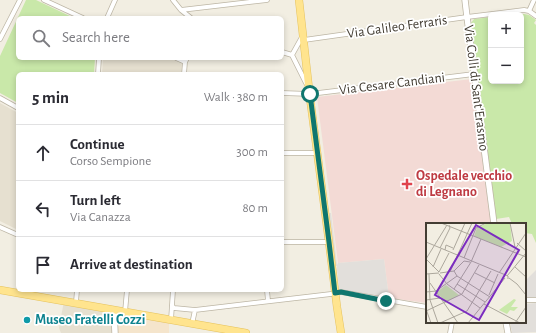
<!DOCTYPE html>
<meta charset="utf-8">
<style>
body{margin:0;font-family:"Alegreya Sans",sans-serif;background:#f7f7f7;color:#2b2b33}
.controls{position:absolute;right:12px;top:12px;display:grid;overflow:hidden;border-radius:6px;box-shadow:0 2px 6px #0003}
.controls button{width:36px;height:36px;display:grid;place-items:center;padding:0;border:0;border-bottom:1px solid #e1e1e2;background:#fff;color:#2b2b33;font:20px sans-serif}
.stop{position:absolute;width:12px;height:12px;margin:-9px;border:3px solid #0f766e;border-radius:50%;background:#fff}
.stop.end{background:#0f766e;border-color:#fff;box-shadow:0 1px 4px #0008}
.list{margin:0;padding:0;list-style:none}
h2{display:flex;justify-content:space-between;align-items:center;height:52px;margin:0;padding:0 16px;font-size:17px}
h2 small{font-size:13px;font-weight:400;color:#7c7c81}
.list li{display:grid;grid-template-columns:26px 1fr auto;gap:12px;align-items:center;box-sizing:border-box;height:56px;padding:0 16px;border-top:1px solid #e1e1e2}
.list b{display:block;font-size:15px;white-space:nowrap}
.list p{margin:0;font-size:13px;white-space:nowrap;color:#7c7c81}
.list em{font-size:13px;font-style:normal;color:#7c7c81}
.icon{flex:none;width:22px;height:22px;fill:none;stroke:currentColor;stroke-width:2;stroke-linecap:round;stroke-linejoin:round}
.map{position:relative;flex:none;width:536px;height:333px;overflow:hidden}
.search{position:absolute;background:#fff;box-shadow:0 2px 6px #0003;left:16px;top:16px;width:268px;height:44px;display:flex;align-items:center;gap:10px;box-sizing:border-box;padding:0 14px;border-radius:6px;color:#7c7c81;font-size:15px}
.panel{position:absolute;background:#fff;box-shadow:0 2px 6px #0003;left:16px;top:72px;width:268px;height:220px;border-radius:6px}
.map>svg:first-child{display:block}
.residential{fill:#e6e0d0}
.commercial{fill:#f5e5cc}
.medical{fill:#f3dad5}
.green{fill:#c9e8a9}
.parking{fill:#e2dfdb}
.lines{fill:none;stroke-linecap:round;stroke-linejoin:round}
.minor-casing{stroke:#bdb6a5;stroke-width:5.5}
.tertiary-casing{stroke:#bdb6a5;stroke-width:7}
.primary-casing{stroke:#e5c25d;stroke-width:8}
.minor{stroke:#fff;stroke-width:4}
.tertiary{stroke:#fff;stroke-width:5.5}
.primary{stroke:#ffe48e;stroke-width:7}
.route{stroke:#0f766e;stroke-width:5}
.health-dot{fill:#e0444e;stroke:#fff;stroke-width:1.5}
.culture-dot{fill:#0f9aa8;stroke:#fff;stroke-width:1.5}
.labels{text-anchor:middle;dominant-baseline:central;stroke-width:3.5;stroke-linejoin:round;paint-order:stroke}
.street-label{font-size:14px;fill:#433d33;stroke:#fff}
.health-label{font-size:14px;font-weight:bold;fill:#be3a42;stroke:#fff;text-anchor:start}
.culture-label{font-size:14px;font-weight:bold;fill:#0d838f;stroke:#fff;text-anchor:start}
.inset-road{fill:none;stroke:#aca79c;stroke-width:1}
.view{fill:#7b2cbf;fill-opacity:0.15;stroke:#7b2cbf;stroke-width:2}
.inset-edge{fill:none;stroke:#433d33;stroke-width:2}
</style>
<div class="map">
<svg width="536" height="333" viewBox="0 0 536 333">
<rect width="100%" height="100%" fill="#f2eee2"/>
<path class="residential" d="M103 58H169L182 64 181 74H102Z
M0 103 18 113V230L0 221Z
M64 301 113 311V333H61L59 328Z"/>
<path class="commercial" d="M114 311 169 321V333H116Z"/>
<path class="medical" d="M472 79 474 95 491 224H427V303L389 298 384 259 338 263 317 97Z"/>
<path class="green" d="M26 0H36L74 18H18V58H95L94 74H18V103L0 93V56Z
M524 14 529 15 536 20 534 23 536 25V243L532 234 525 233V224H512L509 217 496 219 471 23 474 19 491 17V81H521V15H513Z"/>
<path class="parking" d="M329 213H331L337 265 338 263 384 259 389 298 339 289 337 269V266H336Z
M536 270V297L525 298V281Z
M536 303V332L512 333 510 322H525V304Z"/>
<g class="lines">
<g class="minor-casing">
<path id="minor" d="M44 0 83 18
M173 0 181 10 191 18
M181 10 267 0
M529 11 534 0
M107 18 115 0
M0 39 20 0
M304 40 467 17 524 10 529 11 536 16
M282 52 292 55 306 83
M292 55 302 37
M176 58 185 62
M98 74 99 58
M184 74 185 62 187 58
M282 93 310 94 474 74
M0 98 18 108
M282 153H317
M0 227 18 235
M282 242H329
M267 290 268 301
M335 293 341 292 427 307
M525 300H536
M76 302 77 290
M172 306 174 308 195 310 331 294
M125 312 127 290
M171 320 173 290
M192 324 195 310
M450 333 452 322"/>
</g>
<g class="tertiary-casing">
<path id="tertiary" d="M465 0 467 17 494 224
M114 310 115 333
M506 322 508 333"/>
</g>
<g class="primary-casing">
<path id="primary" d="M299 0 310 98 329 242 337 307 341 333
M0 290 246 333"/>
</g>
<use href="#minor" class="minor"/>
<use href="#tertiary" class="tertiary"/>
<use href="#primary" class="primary"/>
</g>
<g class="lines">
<path class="route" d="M310 94 329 242 335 293 341 292 386 301"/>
</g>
<path class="health-dot" d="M405 178h4v4h4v4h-4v4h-4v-4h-4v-4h4z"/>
<circle class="culture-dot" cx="27" cy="320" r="4"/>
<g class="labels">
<g class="street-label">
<text transform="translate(397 27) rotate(-8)">Via Galileo Ferraris</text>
<text transform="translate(392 84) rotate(-7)">Via Cesare Candiani</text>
<text transform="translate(476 88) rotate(83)">Via Colli di Sant'Erasmo</text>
</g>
<g class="health-label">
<text x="416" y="176">Ospedale vecchio<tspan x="416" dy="16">di Legnano</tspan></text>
</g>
<g class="culture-label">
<text x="35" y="320">Museo Fratelli Cozzi</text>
</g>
</g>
<g transform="translate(426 223)">
<rect width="100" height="100" fill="#f2eee2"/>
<path d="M62 0H84L86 18 75 24 48 13 51 5ZM20 62 33 72 19 80 11 69ZM88 76 90 77 85 84H92L88 88 84 87 81 91 73 87Z" fill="#c9e8a9"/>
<path class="inset-road" d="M15 0 100 34M84 0 89 24M0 19 82 53V56M91 20 100 28M14 25 24 5 23 2M19 27 20 22 27 25M27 27 39 0M38 35 50 5 60 0M0 36 21 2M0 36 13 49M7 44 15 26M89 44 100 54M28 48 31 53 64 74M13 49 23 30M24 49 46 0M14 50 28 48 38 38 44 39M49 50 69 60M73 50 100 10M0 51 13 50M3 51 4 77 12 100M13 51 21 61 54 85M81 53 100 30M83 55 91 61 100 72M4 60 32 100M31 61 59 79M28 66 45 39 55 16M0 69 10 68 31 53M63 72 72 51M0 77 14 75M58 81 94 100M0 86 5 100M0 88 36 71 53 42M14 100 41 88 65 48M42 100 79 55M89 100 100 84"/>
<path class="view" d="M50 2 93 27 53 97 9 72Z"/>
<rect width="100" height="100" class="inset-edge"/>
</g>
</svg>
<div class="controls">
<button>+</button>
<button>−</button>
</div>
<div class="stop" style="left:310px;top:94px"></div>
<div class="stop end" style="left:386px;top:301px"></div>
<div class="search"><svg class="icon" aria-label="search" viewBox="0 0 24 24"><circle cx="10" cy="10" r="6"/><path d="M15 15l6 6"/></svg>Search here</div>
<section class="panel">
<h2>5 min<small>Walk · 380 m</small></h2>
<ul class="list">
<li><svg class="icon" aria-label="ahead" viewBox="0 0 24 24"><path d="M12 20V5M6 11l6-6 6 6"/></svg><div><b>Continue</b><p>Corso Sempione</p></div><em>300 m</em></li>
<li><svg class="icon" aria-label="left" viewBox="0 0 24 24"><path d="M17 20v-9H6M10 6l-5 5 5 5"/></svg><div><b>Turn left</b><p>Via Canazza</p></div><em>80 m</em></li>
<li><svg class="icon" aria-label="arrive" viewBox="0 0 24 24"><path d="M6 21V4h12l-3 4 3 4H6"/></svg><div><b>Arrive at destination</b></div></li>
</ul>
</section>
</div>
